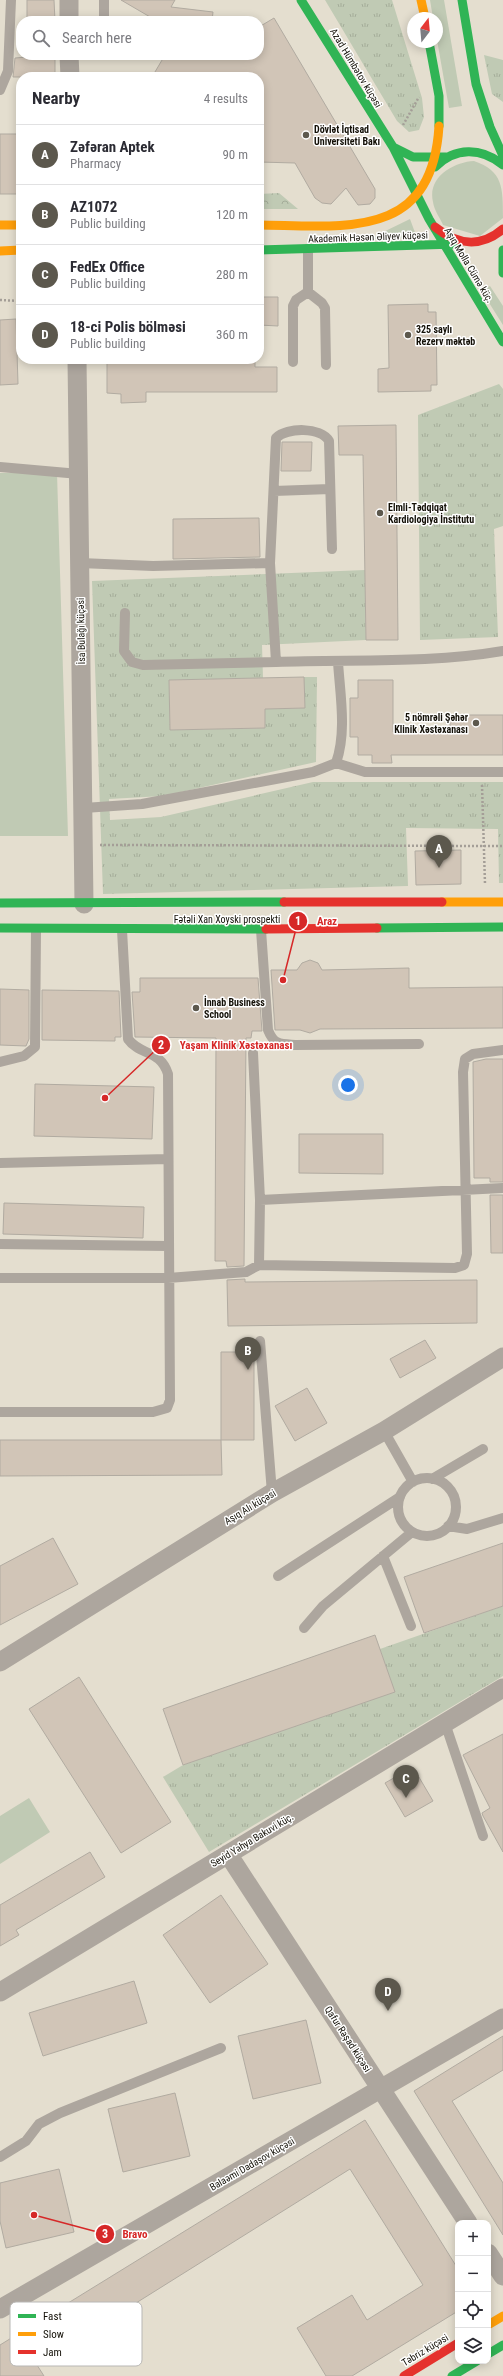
<!DOCTYPE html>
<meta charset="utf-8">
<style>
body{margin:0;font-family:"Roboto Condensed",sans-serif;background:#f2f2f3;color:#2b2b33}
.controls{position:absolute;right:12px;bottom:12px;display:grid;overflow:hidden;border-radius:8px;box-shadow:0 2px 10px #0003}
.controls button{width:36px;height:36px;display:grid;place-items:center;padding:0;border:0;border-bottom:1px solid #e1e1e2;background:#fff;color:#2b2b33;font:20px sans-serif}
.compass{position:absolute;left:407px;top:12px;width:36px;height:36px;border-radius:50%;background:#fff;box-shadow:0 2px 10px #0003;rotate:16deg}
.you{position:absolute;left:348px;top:1085px;width:14px;height:14px;margin:-10px;border:3px solid #fff;border-radius:50%;background:#1a73e8;box-shadow:0 0 0 6px #1a73e833}
.badge{display:grid;place-items:center;width:26px;height:26px;border-radius:50%;background:#5c584d;color:#fff;font-size:13px;font-weight:700}
.pin{position:absolute;translate:-50% -33px;filter:drop-shadow(0 1px 2px #0008)}
.pin::after{content:'';position:absolute;top:21px;width:14px;height:12px;background:inherit;clip-path:polygon(0 0,100% 0,50% 100%)}
.list{margin:0;padding:0;list-style:none}
h2{display:flex;justify-content:space-between;align-items:center;height:52px;margin:0;padding:0 16px;font-size:17px}
h2 small{font-size:13px;font-weight:400;color:#7c7c81}
.list li{display:grid;grid-template-columns:26px 1fr auto;gap:12px;align-items:center;box-sizing:border-box;height:60px;padding:0 16px;border-top:1px solid #e1e1e2}
.list b{display:block;font-size:15px;white-space:nowrap}
.list p{margin:0;font-size:13px;white-space:nowrap;color:#7c7c81}
.list em{font-size:13px;font-style:normal;color:#7c7c81}
.icon{flex:none;width:22px;height:22px;fill:none;stroke:currentColor;stroke-width:2;stroke-linecap:round;stroke-linejoin:round}
.map{position:relative;flex:none;width:503px;height:2376px;overflow:hidden}
.search{position:absolute;background:#fff;box-shadow:0 2px 10px #0003;left:16px;top:16px;width:248px;height:44px;display:flex;align-items:center;gap:10px;box-sizing:border-box;padding:0 14px;border-radius:16px;color:#7c7c81;font-size:15px}
.panel{position:absolute;background:#fff;box-shadow:0 2px 10px #0003;left:16px;top:72px;width:248px;height:292px;border-radius:16px}
.map>svg:first-child{display:block}
.green{fill:#c0cab4}
.forest{fill:url(#forest-crowns)}
.park{fill:url(#park-tufts)}
.building{fill:#d1c5b7;stroke:#b1aba1}
.lines{fill:none;stroke-linecap:round;stroke-linejoin:round}
.path{stroke:#a49e97;stroke-width:2.5;stroke-dasharray:2 2;stroke-linecap:butt}
.lane{stroke:#ada69e;stroke-width:10}
.street{stroke:#ada69e;stroke-width:19}
.fast{stroke:#30b455;stroke-width:9}
.slow{stroke:#ff9f0a;stroke-width:9}
.jam{stroke:#e5322d;stroke-width:9}
.poi-dot{fill:#5c584d;stroke:#fff;stroke-width:1.5}
.labels{text-anchor:middle;dominant-baseline:central;stroke-width:3;stroke-linejoin:round;paint-order:stroke}
.street-label{font-size:10px;fill:#131007;stroke:#fff}
.poi-label{font-size:10px;font-weight:bold;fill:#131007;stroke:#fff;text-anchor:start}
.key{fill:#fff;stroke:#b8b7b5;stroke-width:1}
.key-label{font-size:11px;fill:#131007}
.leader{fill:none;stroke:#d62828;stroke-width:1.5}
.callout-dot{fill:#d62828;stroke:#fff;stroke-width:1.5}
.mark-label{font-size:12px;text-anchor:middle;font-weight:bold;fill:#fff}
.callout-label{font-size:11px;text-anchor:middle;font-weight:bold;fill:#d62828;stroke:#fff;stroke-width:3;stroke-linejoin:round;paint-order:stroke}
</style>
<div class="map">
<svg width="503" height="2376" viewBox="0 0 503 2376">
<defs>
<pattern id="forest-crowns" width="20" height="18" patternUnits="userSpaceOnUse"><rect width="20" height="18" fill="#c0cab4"/><path d="M2 6a3 3 0 1 1 6 0M12 15a3 3 0 1 1 6 0" fill="none" stroke="#a4ac99"/></pattern>
<pattern id="park-tufts" width="24" height="20" patternUnits="userSpaceOnUse"><rect width="24" height="20" fill="#c0cab4"/><path d="M3 7l-1-3M5 7V3M7 7l1-3M15 17l-1-3M17 17v-4M19 17l1-3" fill="none" stroke="#a4ac99"/></pattern>
</defs>
<rect width="100%" height="100%" fill="#e4decf"/>
<path class="green" d="M430 0H444L462 106 449 108 437 40V18H433Z
M474 161C503 171 503 187 503 218L480 236 443 225C440 218 434 210 433 202 427 177 454 162 474 161Z
M410 219 417 238 369 239Z
M490 286 503 306V325L481 290Z
M0 473H57L68 836H0Z
M29 1798 50 1832 0 1864V1816Z"/>
<path class="forest" d="M279 193 298 209H259V194Z"/>
<path class="park" d="M325 0H392L422 98 424 117 419 130 409 132 397 121Z
M484 55 503 60V102L492 94Z
M499 384 503 389V526L494 529 498 637 420 640 418 415Z
M365 570 366 640 262 645 263 678 169 680 170 730 265 728V709L304 708V677H317L316 762 163 796 109 799 110 820 161 817 313 782H503V883H499L498 829 406 828 408 886 103 894 92 581Z
M503 1606V1676L209 1852 163 1777 183 1765 394 1692 380 1649Z"/>
<path class="building" d="M27 0H54L55 21H27Z
M121 0H175L171 7 213 12 212 21H157Z
M274 18 375 189V198L370 204 358 205 346 188 331 204 322 203 315 198 295 163 259 162V77H152L165 55H259V27Z
M28 55H55V77H13L15 58 28 57Z
M0 134H21V194H0Z
M259 297H278V326L259 325Z
M428 304V312H436L437 385H431V391L378 392V369L389 368 388 305Z
M16 319 18 384 0 385V320Z
M118 359H255V367H277V392H146V402L121 403V394L107 393V362H118Z
M396 425 398 640H366L363 455H339L338 426Z
M282 442H312L311 471H281Z
M259 518 260 557 173 559V519Z
M304 677 305 708 265 709V728L170 730 169 680Z
M358 680H393V732H450V715H503V755H391L392 763H372V755H358V737H350V698H358Z
M461 850V884L416 885 415 851Z
M310 960 318 963 322 970 409 968V988L503 987V1028L320 1029 310 1033 300 1030H275L271 970H297L302 963Z
M140 978H258L262 1031H252L251 1038H246L244 1266 227 1267 226 1261H215L216 1038 135 1037 132 992H140Z
M0 989 29 990V1039L26 1046 0 1045Z
M42 990 119 991 121 1037H115V1041L42 1040Z
M486 1059H503V1182H490V1178H474L473 1062Z
M35 1084 154 1087 152 1139 34 1136Z
M299 1134H383V1174L299 1173Z
M490 1195H503V1253H491Z
M4 1203 144 1207 143 1238 3 1234Z
M245 1279V1282L477 1280V1323L228 1326 227 1280Z
M425 1340 436 1358 400 1378 390 1359Z
M221 1352H254V1440H221Z
M307 1388 327 1423 295 1441 275 1406Z
M0 1440H221L222 1475 0 1476Z
M53 1538 78 1584 0 1625V1566Z
M503 1543V1606L424 1633 404 1577Z
M375 1635 395 1692 183 1765 163 1709Z
M79 1677 171 1822 121 1853 29 1709Z
M503 1734V1852L483 1816 482 1813 490 1808 463 1755Z
M413 1767 433 1801 405 1817 385 1783Z
M90 1852 105 1877 16 1930 19 1935 0 1946V1905Z
M221 1895 268 1964 210 2003 163 1935Z
M134 1981 147 2023 43 2056 29 2013Z
M306 2020 321 2083 253 2099 238 2036Z
M503 2036V2070L452 2101 503 2183V2235L414 2091Z
M175 2093 190 2156 123 2172 108 2109Z
M365 2120 458 2269V2311L352 2376H326L297 2328 352 2295 367 2320 423 2285 350 2169 37 2365 44 2376H0V2345Z
M59 2169 74 2232 6 2248 0 2221V2183Z"/>
<g class="lines">
<path class="path" d="M403 125 419 97
M0 300 21 301
M482 785 485 884
M100 845 503 846"/>
<path class="lane" d="M104 21V0
M0 90 8 71 11 0
M308 249V292L322 303 325 308 326 365
M293 362V306L296 300 308 292
M0 467 79 474
M274 491 330 489
M332 549 329 441C321 427 287 427 276 438L270 563 276 662C352 659 428 664 503 651
M80 563 153 566 270 563
M125 613 124 651 132 662 143 665 276 662
M336 763 365 772H503
M84 808 142 804 313 772 336 763C347 732 340 694 338 662
M261 930 268 1030C274 1045 280 1044 295 1045L419 1044
M253 1053 260 1200 259 1265
M0 1062 24 1056 35 1047 36 929
M0 1163 168 1159
M260 1200 503 1188
M0 1244 168 1246
M0 1278H168L246 1272 259 1265 455 1268 464 1265 467 1254 463 1072 465 1059 473 1054 503 1050
M260 1341 272 1493
M0 1412H153L167 1408 170 1400 168 1074C160 1049 140 1056 128 1039L122 930
M384 1431 413 1482
M398 1507a29 29 0 1 1 58 0a29 29 0 1 1-58 0Z
M432 1479 483 1449
M448 1526 467 1529 503 1518
M383 1556 411 1626
M278 1576 400 1497
M304 1628 323 1606 412 1532
M445 1723 483 1836
M0 2157 26 2141 39 2124 60 2113 221 2048"/>
<path class="street" d="M69 0V21
M69 55 70 77
M77 359 84 904
M0 1662 272 1493 384 1431 503 1357
M228 1854 468 2223
M0 1992 503 1688
M488 2253 503 2276
M0 2309 503 2018"/>
<path class="fast" d="M301 0 393 147
M462 0 476 84 490 127 503 156
M429 42 439 96V126
M446 157H413L393 147 429 219 503 342
M435 167C455 147 481 147 503 165
M259 250 456 244
M503 250V273
M0 903 284 902
M0 928 266 929
M377 928 503 927
M488 2354 503 2345
M452 2376 477 2361"/>
<path class="slow" d="M421 0 425 18
M0 225H21
M259 225C345 226 432 241 439 126
M0 251 21 250
M442 902H503
M488 2325 503 2316"/>
<path class="jam" d="M435 227C457 245 481 248 503 229
M284 902H442
M266 929 377 928
M404 2376 458 2343"/>
</g>
<g class="poi-dot">
<circle cx="306" cy="135" r="4"/>
<circle cx="408" cy="335" r="4"/>
<circle cx="380" cy="513" r="4"/>
<circle cx="476" cy="723" r="4"/>
<circle cx="196" cy="1008" r="4"/>
</g>
<g class="labels">
<g class="street-label">
<text transform="translate(356 68) rotate(59)">Azad Hümbətov küçəsi</text>
<text transform="translate(368 237) rotate(-2)">Akademik Həsən Əliyev küçəsi</text>
<text transform="translate(469 265) rotate(59)">Aşıq Molla Cümə küç.</text>
<text transform="translate(81 631) rotate(-91)">İsa Bulağı küçəsi</text>
<text x="227" y="919">Fətəli Xan Xoyski prospekti</text>
<text transform="translate(250 1507) rotate(-31)">Aşıq Alı küçəsi</text>
<text transform="translate(252 1840) rotate(-31)">Seyid Yəhya Bakuvi küç.</text>
<text transform="translate(348 2039) rotate(57)">Qafur Rəşad küçəsi</text>
<text transform="translate(252 2164) rotate(-30)">Balaəmi Dadaşov küçəsi</text>
<text transform="translate(425 2350) rotate(-31)">Təbriz küçəsi</text>
</g>
<g class="poi-label">
<text x="314" y="129">Dövlət İqtisad<tspan x="314" dy="12">Universiteti Bakı</tspan></text>
<text x="416" y="329">325 saylı<tspan x="416" dy="12">Rezerv məktəb</tspan></text>
<text x="388" y="507">Elmli-Tədqiqat<tspan x="388" dy="12">Kardiologiya İnstitutu</tspan></text>
<text x="468" y="717" text-anchor="end">5 nömrəli Şəhər<tspan x="468" dy="12">Klinik Xəstəxanası</tspan></text>
<text x="204" y="1002">İnnab Business<tspan x="204" dy="12">School</tspan></text>
</g>
</g>
<rect x="10" y="2302" width="132" height="64" rx="6" class="key"/>
<rect x="18" y="2314" width="18" height="4" fill="#30b455"/>
<rect x="18" y="2332" width="18" height="4" fill="#ff9f0a"/>
<rect x="18" y="2350" width="18" height="4" fill="#e5322d"/>
<g class="key-label">
<text x="43" y="2320">Fast</text>
<text x="43" y="2338">Slow</text>
<text x="43" y="2356">Jam</text>
</g>
<path class="leader" d="M283 980L298 921M105 1098L161 1045M34 2215L105 2234"/>
<g class="callout-dot">
<circle cx="283" cy="980" r="4"/>
<circle cx="105" cy="1098" r="4"/>
<circle cx="34" cy="2215" r="4"/>
<circle cx="298" cy="921" r="10"/>
<circle cx="161" cy="1045" r="10"/>
<circle cx="105" cy="2234" r="10"/>
</g>
<g class="mark-label">
<text x="298" y="925">1</text>
<text x="161" y="1049">2</text>
<text x="105" y="2238">3</text>
</g>
<g class="callout-label">
<text x="327" y="925">Araz</text>
<text x="236" y="1049">Yaşam Klinik Xəstəxanası</text>
<text x="135" y="2238">Bravo</text>
</g>
</svg>
<div class="controls">
<button>+</button>
<button>−</button>
<button><svg class="icon" aria-label="locate" viewBox="0 0 24 24"><circle cx="12" cy="12" r="6"/><path d="M12 2v4M12 18v4M2 12h4M18 12h4"/></svg></button>
<button><svg class="icon" aria-label="layers" viewBox="0 0 24 24"><path d="M12 4l9 5-9 5-9-5zM3 14l9 5 9-5"/></svg></button>
</div>
<svg class="compass" viewBox="-18 -18 36 36"><path d="M0-13l5 13h-10z" fill="#e53935"/><path d="M0 13l5-13h-10z" fill="#7c7c81"/></svg>
<div class="you"></div>
<div class="pin badge" style="left:439px;top:868px">A</div>
<div class="pin badge" style="left:248px;top:1370px">B</div>
<div class="pin badge" style="left:406px;top:1798px">C</div>
<div class="pin badge" style="left:388px;top:2011px">D</div>
<div class="search"><svg class="icon" aria-label="search" viewBox="0 0 24 24"><circle cx="10" cy="10" r="6"/><path d="M15 15l6 6"/></svg>Search here</div>
<section class="panel">
<h2>Nearby<small>4 results</small></h2>
<ul class="list">
<li><span class="badge">A</span><div><b>Zəfəran Aptek</b><p>Pharmacy</p></div><em>90 m</em></li>
<li><span class="badge">B</span><div><b>AZ1072</b><p>Public building</p></div><em>120 m</em></li>
<li><span class="badge">C</span><div><b>FedEx Office</b><p>Public building</p></div><em>280 m</em></li>
<li><span class="badge">D</span><div><b>18-ci Polis bölməsi</b><p>Public building</p></div><em>360 m</em></li>
</ul>
</section>
</div>
